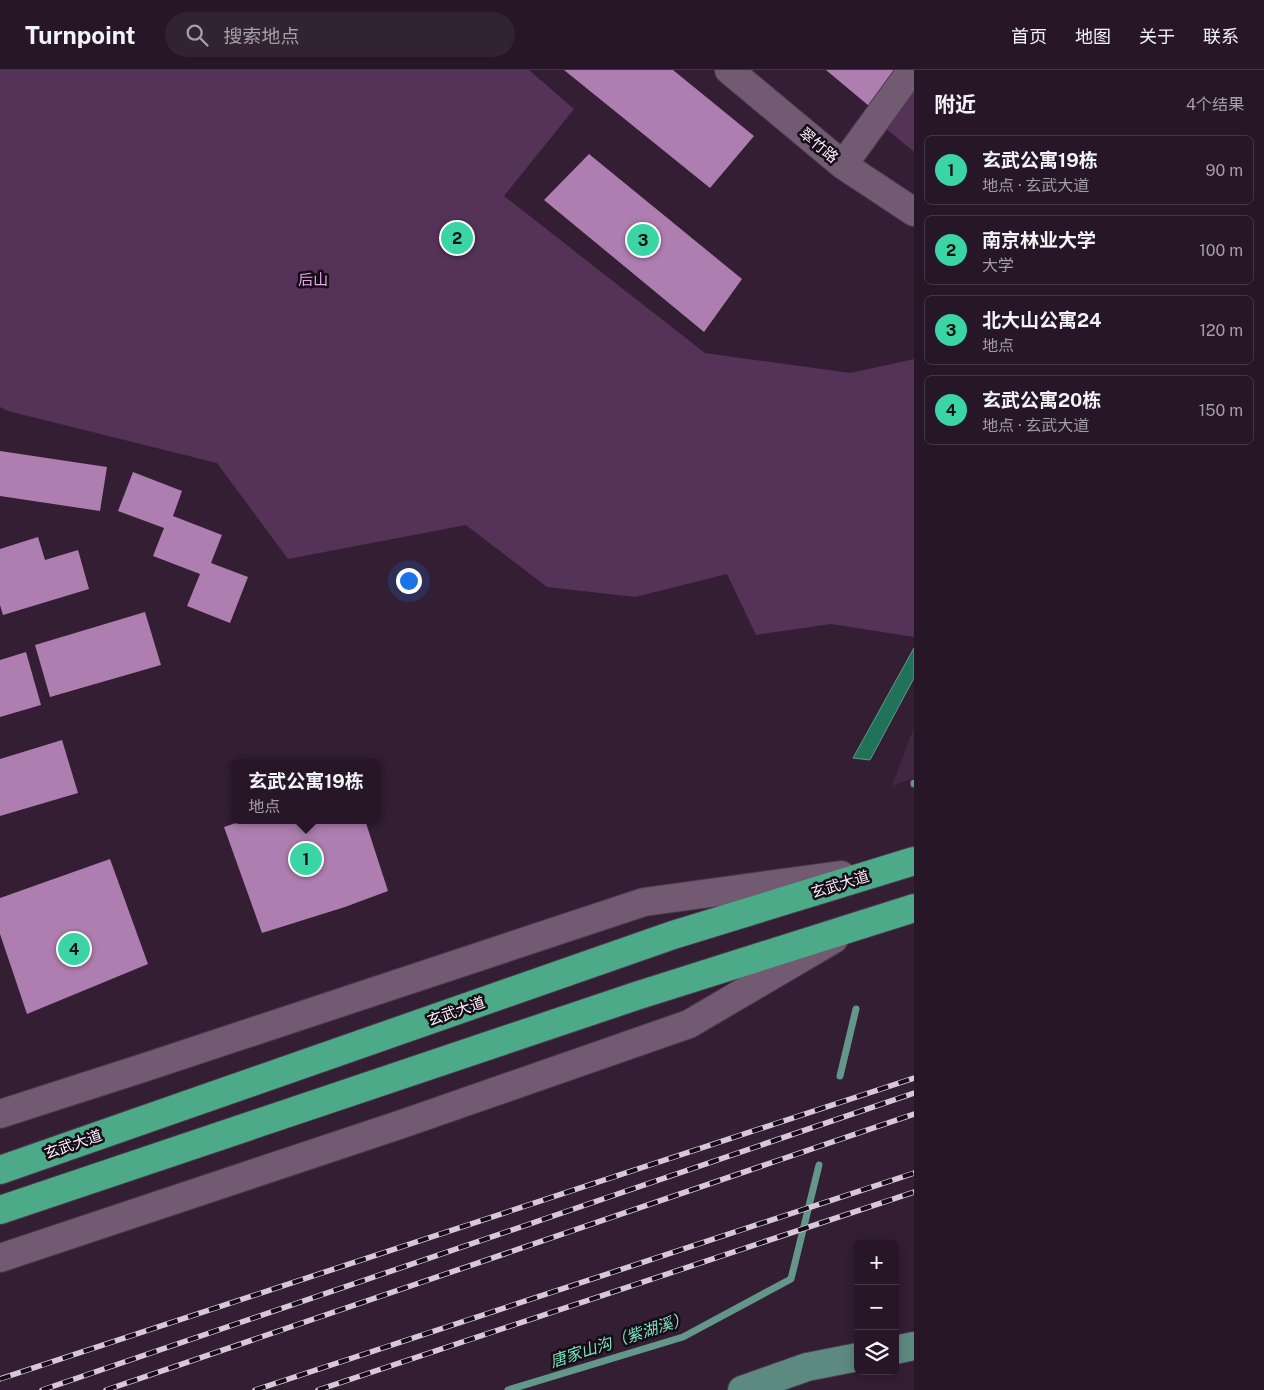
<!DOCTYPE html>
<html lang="zh">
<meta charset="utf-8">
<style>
body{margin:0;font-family:"Public Sans","Noto Sans SC",sans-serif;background:#322333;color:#f1f3f6}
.controls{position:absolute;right:15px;bottom:15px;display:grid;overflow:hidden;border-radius:8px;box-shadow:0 2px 12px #0003}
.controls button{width:45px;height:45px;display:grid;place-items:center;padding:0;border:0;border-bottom:1px solid #423544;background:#261627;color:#f1f3f6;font:25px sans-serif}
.you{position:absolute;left:408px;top:510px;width:18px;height:18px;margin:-12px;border:4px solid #fff;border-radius:50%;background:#1a73e8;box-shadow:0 0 0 8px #1a73e833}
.badge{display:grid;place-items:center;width:32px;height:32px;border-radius:50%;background:#3bd4a4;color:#111;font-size:16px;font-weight:700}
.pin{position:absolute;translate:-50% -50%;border:2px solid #fff;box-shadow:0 1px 5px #0006}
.popup{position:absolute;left:231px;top:689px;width:150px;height:65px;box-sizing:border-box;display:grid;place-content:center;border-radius:8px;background:#261627;filter:drop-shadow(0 1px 4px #0005);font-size:16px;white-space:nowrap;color:#a49fa7}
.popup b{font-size:19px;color:#f1f3f6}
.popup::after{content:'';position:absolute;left:50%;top:100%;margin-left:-10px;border:10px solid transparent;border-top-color:#261627}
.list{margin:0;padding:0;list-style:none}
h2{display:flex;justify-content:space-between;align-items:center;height:65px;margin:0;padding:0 20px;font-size:21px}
h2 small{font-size:16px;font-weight:400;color:#a49fa7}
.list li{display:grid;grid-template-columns:32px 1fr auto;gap:15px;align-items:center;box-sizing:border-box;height:70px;margin:0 10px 10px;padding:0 10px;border:1px solid #423544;border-radius:8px}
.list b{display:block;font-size:19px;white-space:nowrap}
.list p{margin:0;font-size:16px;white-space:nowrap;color:#a49fa7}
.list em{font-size:16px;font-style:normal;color:#a49fa7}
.icon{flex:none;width:28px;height:28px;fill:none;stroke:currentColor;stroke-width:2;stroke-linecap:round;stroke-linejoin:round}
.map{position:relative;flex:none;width:914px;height:1320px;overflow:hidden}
header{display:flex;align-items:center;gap:30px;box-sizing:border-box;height:70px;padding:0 25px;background:#261627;border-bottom:1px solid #423544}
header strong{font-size:24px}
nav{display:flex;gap:28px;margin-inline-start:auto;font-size:18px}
.search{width:350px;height:45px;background:#322333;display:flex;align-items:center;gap:12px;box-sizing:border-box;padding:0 18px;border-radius:28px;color:#a49fa7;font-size:19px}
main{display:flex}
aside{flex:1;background:#261627}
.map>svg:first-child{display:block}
.built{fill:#412742}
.green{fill:#553257}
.water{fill:#207258;stroke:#629789}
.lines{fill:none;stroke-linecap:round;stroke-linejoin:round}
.stream{stroke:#629789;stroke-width:7}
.building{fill:#ad7eaf}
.minor-casing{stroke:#4c3a4c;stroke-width:30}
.major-casing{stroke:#4c3a4c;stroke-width:30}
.highway-casing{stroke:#4c3a4c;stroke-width:30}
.minor{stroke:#725a73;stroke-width:28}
.major{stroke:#5c8a80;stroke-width:28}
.highway{stroke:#4daa89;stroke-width:28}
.rail-casing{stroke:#d7c7d7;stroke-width:5.5}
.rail{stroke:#150c16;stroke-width:4;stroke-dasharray:11;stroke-linecap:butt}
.labels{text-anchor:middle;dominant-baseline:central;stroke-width:5;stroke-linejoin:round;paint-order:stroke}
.street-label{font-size:15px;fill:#fceefc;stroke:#150c16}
.park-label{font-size:15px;fill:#e7a5ea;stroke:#150c16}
.water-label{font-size:16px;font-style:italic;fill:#78e7be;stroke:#150c16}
</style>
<header>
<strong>Turnpoint</strong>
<div class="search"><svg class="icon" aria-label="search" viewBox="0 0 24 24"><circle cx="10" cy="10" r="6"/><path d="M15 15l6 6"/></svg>搜索地点</div>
<nav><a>首页</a><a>地图</a><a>关于</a><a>联系</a></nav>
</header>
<main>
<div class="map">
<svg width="914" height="1320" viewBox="0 0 914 1320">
<rect width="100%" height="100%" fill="#331e34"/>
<path class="built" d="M914 657V708L892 716Z"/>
<path class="green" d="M0 0H529L574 39 504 126 705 283 850 303 914 289V567L831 554 756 565 727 504 635 527 547 517 466 455 288 489 217 393 8 341 0 337Z
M914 16V82L878 52Z"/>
<path class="water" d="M914 578V608L870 690 853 688Z"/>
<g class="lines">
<path class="stream" d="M914 714V713
M840 1006 856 939
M508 1320 683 1267 791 1209 819 1095"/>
</g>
<path class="building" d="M564 0H673L754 66 710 118Z
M826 0H900L869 36Z
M589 84 742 209 704 262 544 130Z
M0 381 107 397 100 441 0 426Z
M133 402 182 421 173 446 222 465 211 493 248 507 230 553 187 536 200 504 153 486 164 458 118 441Z
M38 467 45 490 78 480 89 519 3 545 0 535V479Z
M145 542 161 595 50 627 35 575Z
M26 582 41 635 0 647V590Z
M62 670 78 723 0 746V689Z
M245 750H365L388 821 345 837 262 863 224 757Z
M110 789 148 894 27 944 0 864V828Z"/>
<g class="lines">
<g class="minor-casing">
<path id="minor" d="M729 0 843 95 914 142
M843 95 912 0
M0 1044 152 995 644 832 841 805
M0 1188 402 1054 689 954 834 869"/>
</g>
<g class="major-casing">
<path id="major" d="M895 1280 914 1276
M742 1320 807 1297 858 1287"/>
</g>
<g class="highway-casing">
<path id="highway" d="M0 1100 673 865 914 791
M0 1140 636 926 914 838"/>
</g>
<use href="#minor" class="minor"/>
<use href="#major" class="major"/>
<use href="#highway" class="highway"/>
<g class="rail-casing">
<path id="rail" d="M0 1309 914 1008
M42 1320 914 1023
M106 1320 914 1044
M255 1320 914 1103
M318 1320 914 1122"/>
</g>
<use href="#rail" class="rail"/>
</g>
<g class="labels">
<g class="street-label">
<text transform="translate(819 75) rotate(40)">翠竹路</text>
<text transform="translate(840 814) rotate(-17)">玄武大道</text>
<text transform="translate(456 941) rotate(-19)">玄武大道</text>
<text transform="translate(73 1074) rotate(-19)">玄武大道</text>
</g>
<g class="park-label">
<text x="313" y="209">后山</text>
</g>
<g class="water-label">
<text transform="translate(619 1270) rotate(-18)">唐家山沟（紫湖溪）</text>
</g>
</g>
</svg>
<div class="controls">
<button>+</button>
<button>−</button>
<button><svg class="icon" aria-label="layers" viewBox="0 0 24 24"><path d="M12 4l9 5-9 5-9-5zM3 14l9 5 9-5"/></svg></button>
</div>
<div class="you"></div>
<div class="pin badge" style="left:306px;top:789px">1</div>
<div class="popup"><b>玄武公寓19栋</b>地点</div>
<div class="pin badge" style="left:457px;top:168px">2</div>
<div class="pin badge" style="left:643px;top:170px">3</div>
<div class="pin badge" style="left:74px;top:879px">4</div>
</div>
<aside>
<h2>附近<small>4个结果</small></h2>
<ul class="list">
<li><span class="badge">1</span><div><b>玄武公寓19栋</b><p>地点 · 玄武大道</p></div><em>90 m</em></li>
<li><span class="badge">2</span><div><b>南京林业大学</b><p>大学</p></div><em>100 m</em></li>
<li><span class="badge">3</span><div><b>北大山公寓24</b><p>地点</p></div><em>120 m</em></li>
<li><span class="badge">4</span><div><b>玄武公寓20栋</b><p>地点 · 玄武大道</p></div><em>150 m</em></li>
</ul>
</aside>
</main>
